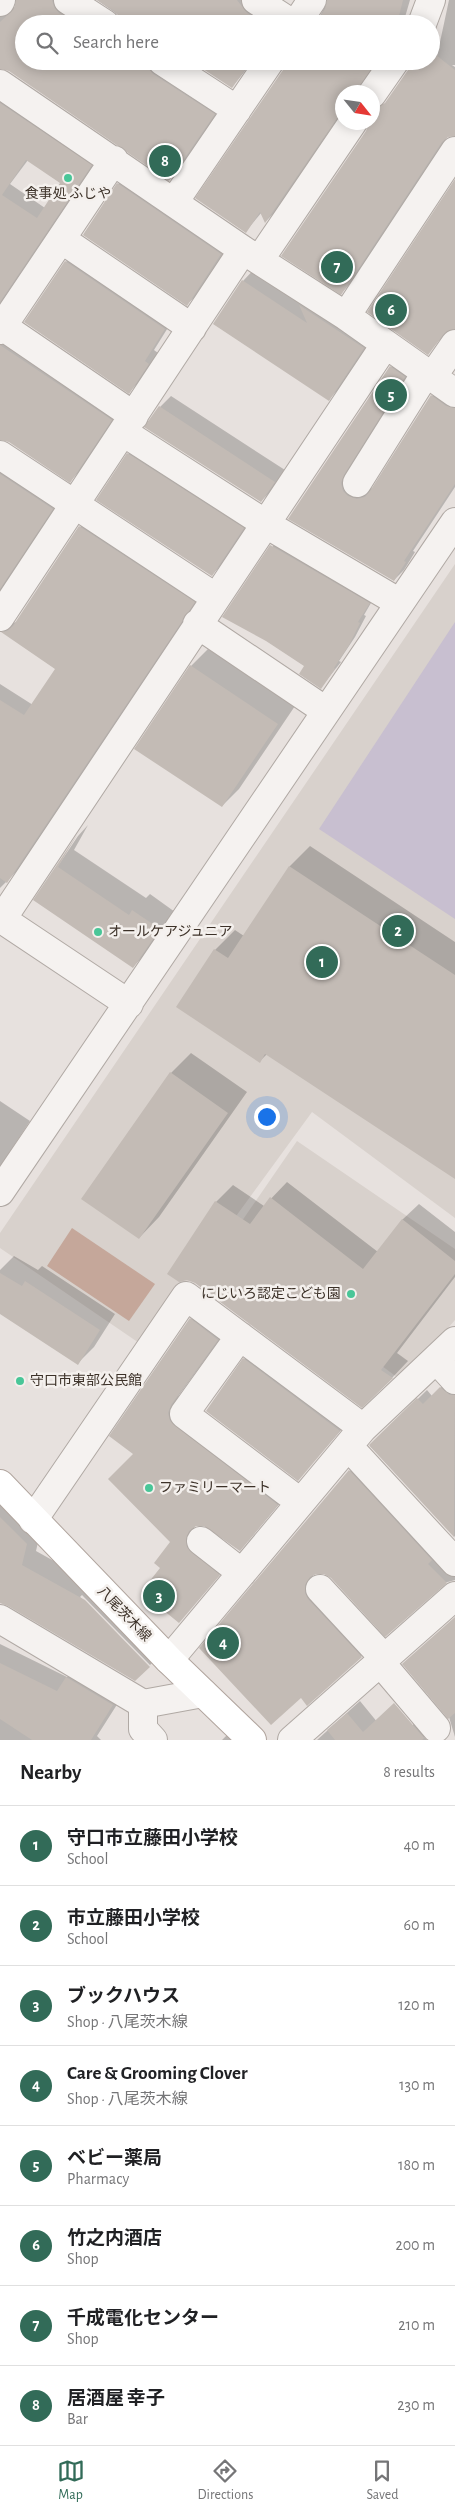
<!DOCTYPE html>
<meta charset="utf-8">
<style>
body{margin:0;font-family:"Alegreya Sans","Noto Sans JP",sans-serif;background:#f6f6f6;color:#202124}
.compass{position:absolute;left:335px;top:85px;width:45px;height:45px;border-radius:50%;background:#fff;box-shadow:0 2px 12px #0003;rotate:120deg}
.you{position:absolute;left:266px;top:1116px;width:18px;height:18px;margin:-12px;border:4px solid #fff;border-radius:50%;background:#1a73e8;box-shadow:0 0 0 8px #1a73e833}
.badge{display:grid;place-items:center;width:32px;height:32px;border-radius:50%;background:#326b58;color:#fff;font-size:16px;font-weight:700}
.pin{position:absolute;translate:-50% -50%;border:2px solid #fff;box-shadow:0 1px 5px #0006}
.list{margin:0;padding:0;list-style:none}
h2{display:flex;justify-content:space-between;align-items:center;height:65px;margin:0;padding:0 20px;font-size:21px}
h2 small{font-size:16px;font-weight:400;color:#757577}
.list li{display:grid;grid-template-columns:32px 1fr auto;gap:15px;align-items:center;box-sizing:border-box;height:80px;padding:0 20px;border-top:1px solid #e0e0e0}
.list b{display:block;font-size:19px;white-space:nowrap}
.list p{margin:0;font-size:16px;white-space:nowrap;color:#757577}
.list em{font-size:16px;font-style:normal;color:#757577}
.icon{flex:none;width:28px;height:28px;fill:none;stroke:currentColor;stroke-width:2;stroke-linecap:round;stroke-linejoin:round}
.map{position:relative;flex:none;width:455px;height:1740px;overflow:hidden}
.search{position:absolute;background:#fff;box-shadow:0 2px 12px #0003;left:15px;right:15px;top:15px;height:55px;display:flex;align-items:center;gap:12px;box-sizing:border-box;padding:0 18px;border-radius:28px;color:#757577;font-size:19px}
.sheet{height:705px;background:#fff}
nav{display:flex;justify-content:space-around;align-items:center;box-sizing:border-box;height:70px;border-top:1px solid #e0e0e0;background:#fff;font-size:14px;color:#757577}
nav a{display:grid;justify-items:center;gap:2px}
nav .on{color:#326b58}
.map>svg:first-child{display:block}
.built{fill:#d8d1cc}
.green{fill:#c8bfd0}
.water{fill:#c5a79a}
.shadow{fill:#0003;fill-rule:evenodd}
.building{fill:#c3bbb5;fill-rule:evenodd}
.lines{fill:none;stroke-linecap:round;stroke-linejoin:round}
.minor-casing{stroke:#b0a9a4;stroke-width:30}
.major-casing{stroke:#b1a59e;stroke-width:30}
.minor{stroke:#f5f2f0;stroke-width:28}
.major{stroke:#fff;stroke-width:28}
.poi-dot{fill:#49c698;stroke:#f4f0ed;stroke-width:2}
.labels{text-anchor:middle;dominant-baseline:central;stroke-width:5;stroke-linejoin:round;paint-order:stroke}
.poi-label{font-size:14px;fill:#3c3128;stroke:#f4f0ed;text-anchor:start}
.street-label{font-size:14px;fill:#3c3128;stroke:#f4f0ed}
</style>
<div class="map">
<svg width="455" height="1740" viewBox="0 0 455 1740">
<rect width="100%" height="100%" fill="#e7e1de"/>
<path class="built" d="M455 564V1218L312 1112 142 1345 0 1248V1233Z
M297 1141 455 1249V1320L402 1381 224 1247Z"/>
<path class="green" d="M455 622V919L319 829Z"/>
<path class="water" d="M72 1228 155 1284 129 1321 47 1266Z"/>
<path class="shadow" d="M18 0H67L101 24H24V61H160L224 104 179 170 169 179 9 70 0 68V4L11 8 16 7Z
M97 0H254L288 24H121L120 16Z
M328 0H410L403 24H316Z
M449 0H455V65H452L455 67V134L448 136 351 283 341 293 367 131 372 122V97L383 99 376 126 431 61V52L437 56Z
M193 61H253L232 87Z
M287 61H377L366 83 369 92H342V112L275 212 266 221 262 212 246 231Z
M0 86 100 155 0 304ZM28 160 61 183 45 208 10 184Z
M128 174 230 244 197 295 187 304 84 234 118 184Z
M455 182V327L450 328 428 353Z
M76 251 174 318 154 350 158 353 139 382 129 392 26 322 66 262Z
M260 263 380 330 346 382 329 399 214 324 243 281Z
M0 332 121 410 80 471 70 481 9 441 0 438Z
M400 357 414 367 366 489 374 488 432 396 441 386 455 394V487L413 551 415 552 404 570 394 580 290 518 391 367Z
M171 396 285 470 272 490 261 501 160 407Z
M139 443 254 517 223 563 212 575 128 454Z
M0 457 62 499 0 592Z
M90 517 203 592 17 871 0 888V684L33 705 56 669 3 632 12 623 17 622 80 527Z
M278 539 375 596 364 615 366 616 355 637 339 661 341 662 321 687 305 666 249 629 224 617Z
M208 649 295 706 239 789 222 806 191 666Z
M88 825 74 850 146 898 150 894 175 912 149 950 133 967 35 900 78 836Z
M310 846 455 942V1178L267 1054 260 1061 215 950 235 930 244 936 290 866Z
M191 1053 247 1092 159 1217 139 1238 171 1073Z
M0 1101 30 1121 0 1167Z
M287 1182 378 1252 402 1220 419 1204 455 1232V1277L397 1353 408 1361 392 1378 196 1282 169 1274 216 1202 233 1185 264 1206Z
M14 1256 38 1270 42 1266 115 1314 94 1347 78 1363 0 1308V1270Z
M199 1311 226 1331 179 1395 176 1404 286 1496 248 1541 204 1524 195 1525 193 1530 195 1539 227 1566 179 1622 162 1567 171 1542 135 1454 191 1319Z
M254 1349 350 1420 298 1479 244 1359Z
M450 1379 455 1383V1537L370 1446 427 1390 432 1396Z
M358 1462 455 1566V1580L444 1583 332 1577 324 1573H316L313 1575V1584L370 1648 361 1656 301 1696 201 1648Z
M0 1491 41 1529 36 1551 99 1586 163 1652 150 1665 82 1595 80 1597 148 1667 0 1582Z
M455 1617V1737L449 1717Z
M0 1644 67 1677 80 1665 125 1692 97 1736 101 1740H0Z
M360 1701 378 1723 361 1740H317Z
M419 1718 430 1731 424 1737 427 1740H400Z
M227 1735 231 1740H222Z"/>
<path class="building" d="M16 0H52L54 7 59 13 76 24H24V61H147L148 68 153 74 215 114 169 181 9 71 0 69V22L14 9Z
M97 0H237L247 13 264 24H120L119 16 114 11Z
M327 0H403L397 24H315L325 9Z
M436 55 455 70V136L448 137 442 142 341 295 281 256 366 131 369 122H372V109L385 103 408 70 410 61H431V57L435 59Z
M191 61H251L232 88Z
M285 61H376L357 92H342V111L265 223 260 212 246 233 195 198 283 70Z
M0 103 92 165 0 302ZM26 160 60 183 37 218 2 195Z
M455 179V329L443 335 428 355 367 312Z
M117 183 221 254 187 306 83 235Z
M65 261 165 329 145 361 149 364 129 394 24 322Z
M242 280 307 323 299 305 364 348 329 401 213 324Z
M0 345 112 420 70 483 9 442 0 440Z
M390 366 405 377 344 475 341 483 343 491 348 496 357 499 365 497 370 491 431 395 446 406 455 408V484L404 561 406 562 394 581 288 519Z
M159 406 275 482 261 502 144 427Z
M127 453 244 528 212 576 96 500Z
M0 474 53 509 0 589Z
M79 526 195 602 7 883 0 878V700L24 715 55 669 1 632 7 631 13 626Z
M270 545 370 603 358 622 360 623 349 645 334 668 335 669 321 689 299 674 304 666 266 641 222 617Z
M190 665 278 724 222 807 134 749Z
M77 835 58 867 129 915 132 910 160 929 133 968 33 900Z
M289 866 455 975V1179L265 1054 260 1063 176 1007 214 949 228 958Z
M170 1072 228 1113 139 1239 81 1199Z
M270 1197 363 1269 402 1219 455 1261V1274L381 1370 393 1378 362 1408 195 1283 187 1280 179 1282 167 1274 215 1201 250 1224Z
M0 1273 22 1286 25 1281 100 1330 78 1365 0 1314Z
M190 1318 218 1340 171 1405 168 1413 170 1421 278 1505 240 1551 204 1526H196L189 1531 186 1539 187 1547 220 1575 179 1623 141 1592 160 1568 154 1563 170 1542 108 1479 133 1454 109 1436Z
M243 1358 340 1431 298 1481 206 1411Z
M440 1387 450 1395H455L454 1537 369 1445 417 1398 423 1404Z
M349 1470 432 1560 428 1564 447 1583 385 1637 331 1578 324 1574H316L310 1577 305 1585V1593L308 1599 362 1657 307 1706 301 1698 271 1725 199 1648Z
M0 1517 27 1544 22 1565 85 1600 150 1667 135 1681 8 1606 0 1603Z
M455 1617V1713L448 1719 402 1664Z
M0 1663 57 1691 66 1677 113 1705 91 1740H32L0 1719Z
M394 1703 424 1738 422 1740H335L327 1730 347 1713 363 1732Z"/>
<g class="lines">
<g class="minor-casing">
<path id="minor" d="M68 0 105 24
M256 0 293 24
M0 2 1 0
M296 24 312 0
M422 24 431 0
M162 61 237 110
M0 84 243 250 346 316 455 393
M372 94 395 61
M174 202 270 61
M61 239 192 328
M260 259 353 122
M346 316 455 151
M2 326 134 416
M0 330 114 160
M432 377 455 344
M123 432 266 524 400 603
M0 455 215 597
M357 483 426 373
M0 617 243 250
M197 624 326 711
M0 918 129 1004
M2 919 385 345
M0 1192 455 522
M240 1336 184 1414 300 1502
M436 1359 455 1380
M348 1446 455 1562
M33 1520 186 1296 363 1428
M201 1541 242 1573
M320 1589 384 1658
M0 1619 143 1704 203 1693
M169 1660 363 1428 455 1341
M380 1662 436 1728
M143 1704V1729L153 1740
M292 1740 455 1596"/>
</g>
<g class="major-casing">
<path id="major" d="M0 1484 169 1660 252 1740"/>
</g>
<use href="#minor" class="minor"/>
<use href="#major" class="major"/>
</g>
<g class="poi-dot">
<circle cx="68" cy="178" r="5"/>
<circle cx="98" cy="932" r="5"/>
<circle cx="351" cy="1294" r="5"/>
<circle cx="20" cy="1381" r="5"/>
<circle cx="149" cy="1488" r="5"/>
</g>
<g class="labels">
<g class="poi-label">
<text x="68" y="194" text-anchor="middle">食事処 ふじや</text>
<text x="108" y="932">オールケアジュニア</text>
<text x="341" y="1294" text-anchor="end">にじいろ認定こども園</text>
<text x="30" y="1381">守口市東部公民館</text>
<text x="159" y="1488">ファミリーマート</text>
</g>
<g class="street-label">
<text transform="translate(124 1614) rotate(46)">八尾茨木線</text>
</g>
</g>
</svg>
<svg class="compass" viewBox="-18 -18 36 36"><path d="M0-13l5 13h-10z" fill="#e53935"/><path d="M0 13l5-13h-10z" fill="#757577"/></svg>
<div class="you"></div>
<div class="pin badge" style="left:322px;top:962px">1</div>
<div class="pin badge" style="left:398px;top:931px">2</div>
<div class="pin badge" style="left:159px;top:1596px">3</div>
<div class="pin badge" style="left:223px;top:1643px">4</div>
<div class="pin badge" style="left:391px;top:395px">5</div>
<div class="pin badge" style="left:391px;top:310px">6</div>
<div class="pin badge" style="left:337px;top:267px">7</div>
<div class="pin badge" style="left:165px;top:161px">8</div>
<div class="search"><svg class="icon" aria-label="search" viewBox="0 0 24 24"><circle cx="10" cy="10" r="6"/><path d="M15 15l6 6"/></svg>Search here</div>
</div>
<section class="sheet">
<h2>Nearby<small>8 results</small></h2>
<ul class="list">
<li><span class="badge">1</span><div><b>守口市立藤田小学校</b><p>School</p></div><em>40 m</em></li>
<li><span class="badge">2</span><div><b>市立藤田小学校</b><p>School</p></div><em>60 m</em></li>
<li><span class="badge">3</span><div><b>ブックハウス</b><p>Shop · 八尾茨木線</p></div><em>120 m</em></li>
<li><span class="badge">4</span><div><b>Care &amp; Grooming Clover</b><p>Shop · 八尾茨木線</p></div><em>130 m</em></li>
<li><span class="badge">5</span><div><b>ベビー薬局</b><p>Pharmacy</p></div><em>180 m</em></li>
<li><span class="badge">6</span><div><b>竹之内酒店</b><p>Shop</p></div><em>200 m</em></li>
<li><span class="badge">7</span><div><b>千成電化センター</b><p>Shop</p></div><em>210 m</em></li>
<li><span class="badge">8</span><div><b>居酒屋 幸子</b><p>Bar</p></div><em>230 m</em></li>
</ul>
</section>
<nav>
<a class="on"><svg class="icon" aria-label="map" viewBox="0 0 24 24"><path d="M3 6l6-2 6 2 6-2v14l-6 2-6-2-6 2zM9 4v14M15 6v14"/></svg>Map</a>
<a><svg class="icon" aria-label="directions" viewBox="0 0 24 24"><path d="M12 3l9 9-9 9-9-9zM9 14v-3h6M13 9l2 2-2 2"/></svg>Directions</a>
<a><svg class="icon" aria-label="saved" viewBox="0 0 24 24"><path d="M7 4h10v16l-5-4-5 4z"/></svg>Saved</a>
</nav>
